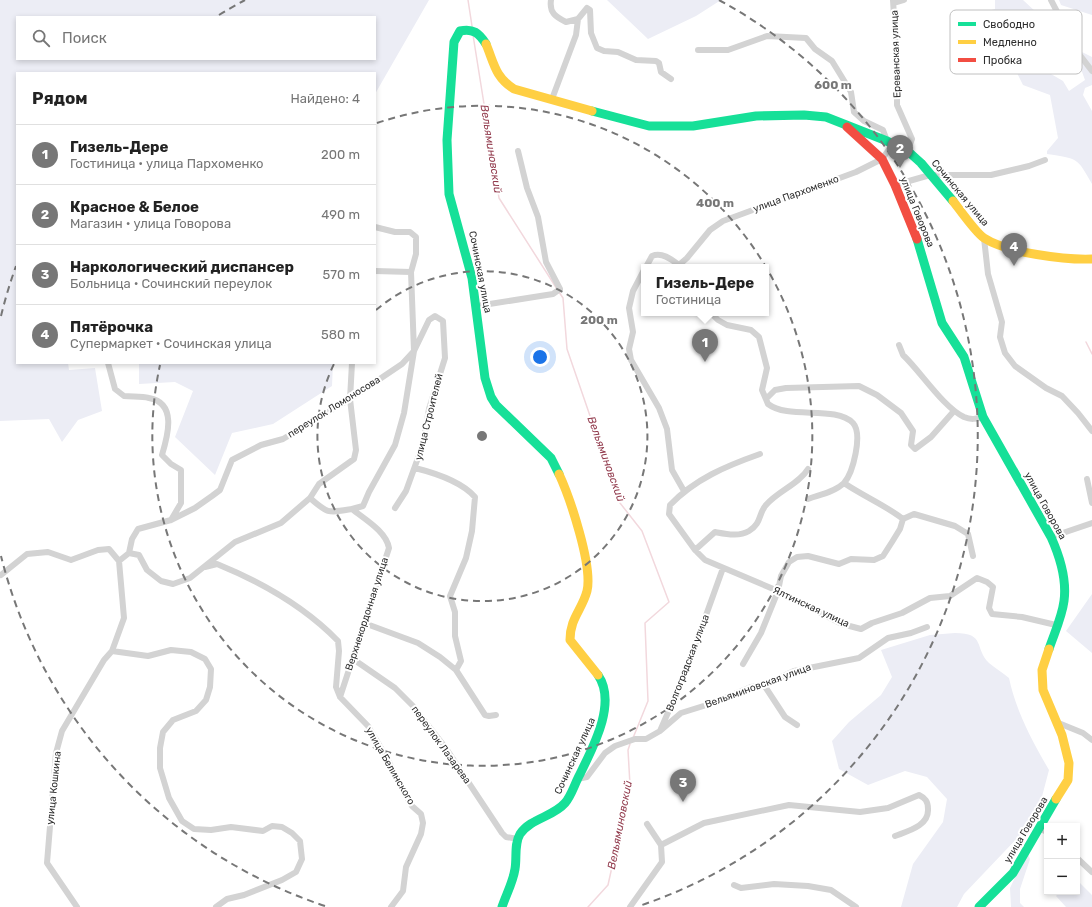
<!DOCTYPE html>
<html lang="ru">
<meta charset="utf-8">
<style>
body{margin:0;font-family:Rubik,sans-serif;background:#f6f6f6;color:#222}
.controls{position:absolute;right:12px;bottom:12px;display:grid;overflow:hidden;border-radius:0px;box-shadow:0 2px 6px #0003}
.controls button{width:36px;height:36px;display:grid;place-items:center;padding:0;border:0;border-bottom:1px solid #e0e0e0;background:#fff;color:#222;font:20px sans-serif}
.you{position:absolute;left:540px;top:357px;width:14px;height:14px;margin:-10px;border:3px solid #fff;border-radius:50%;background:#1a73e8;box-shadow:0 0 0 6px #1a73e833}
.badge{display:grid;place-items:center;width:26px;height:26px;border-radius:50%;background:#777;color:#fff;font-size:13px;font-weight:700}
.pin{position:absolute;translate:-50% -33px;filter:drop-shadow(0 1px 2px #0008)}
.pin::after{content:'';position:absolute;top:21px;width:14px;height:12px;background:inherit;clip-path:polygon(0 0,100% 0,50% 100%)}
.popup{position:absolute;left:641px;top:264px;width:128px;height:52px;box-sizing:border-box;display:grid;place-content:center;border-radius:0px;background:#fff;filter:drop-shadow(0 1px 3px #0005);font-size:13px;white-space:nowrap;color:#767676}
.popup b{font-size:15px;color:#222}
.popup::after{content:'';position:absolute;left:50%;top:100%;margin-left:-8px;border:8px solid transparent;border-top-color:#fff}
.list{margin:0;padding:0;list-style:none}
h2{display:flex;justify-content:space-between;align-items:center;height:52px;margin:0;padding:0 16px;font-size:17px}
h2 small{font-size:13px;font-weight:400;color:#767676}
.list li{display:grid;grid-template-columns:26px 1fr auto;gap:12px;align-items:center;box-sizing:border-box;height:60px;padding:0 16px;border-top:1px solid #e0e0e0}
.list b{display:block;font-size:15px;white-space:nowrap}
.list p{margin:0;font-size:13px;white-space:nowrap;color:#767676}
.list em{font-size:13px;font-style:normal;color:#767676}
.icon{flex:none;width:22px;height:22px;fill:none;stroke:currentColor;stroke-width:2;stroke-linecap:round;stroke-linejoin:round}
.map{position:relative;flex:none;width:1092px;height:907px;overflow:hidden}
.search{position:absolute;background:#fff;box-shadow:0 2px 6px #0003;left:16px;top:16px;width:360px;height:44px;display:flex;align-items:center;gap:10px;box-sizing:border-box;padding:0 14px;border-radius:0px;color:#767676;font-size:15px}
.panel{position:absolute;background:#fff;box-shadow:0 2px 6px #0003;left:16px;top:72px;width:360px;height:292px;border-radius:0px}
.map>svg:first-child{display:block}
.green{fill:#ecedf5;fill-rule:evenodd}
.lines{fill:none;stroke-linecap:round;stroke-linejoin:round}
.stream{stroke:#f2d8dd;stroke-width:1.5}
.street{stroke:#d3d3d3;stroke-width:6}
.fast{stroke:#16e098;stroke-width:9}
.slow{stroke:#ffcf43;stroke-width:9}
.jam{stroke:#f24e42;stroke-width:9}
.ring{fill:none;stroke:#777;stroke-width:2;stroke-dasharray:7 5}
.labels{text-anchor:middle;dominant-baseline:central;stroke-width:4;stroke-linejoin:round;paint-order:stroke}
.street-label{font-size:10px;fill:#2e2e2e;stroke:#fff}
.water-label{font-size:11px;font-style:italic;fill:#923b4d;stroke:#fff}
.key{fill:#fff;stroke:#c0c0c0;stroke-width:1}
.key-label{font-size:11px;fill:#2e2e2e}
.centre{fill:#777;stroke:#fff;stroke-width:2}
.ring-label{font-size:12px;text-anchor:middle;font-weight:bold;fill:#777;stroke:#fff;stroke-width:4;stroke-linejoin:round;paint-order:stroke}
</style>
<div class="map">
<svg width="1092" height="907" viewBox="0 0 1092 907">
<rect width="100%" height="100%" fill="#fff"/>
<path class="green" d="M0 0H429L375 94V73H17V363H68L69 370 95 368 102 411 78 420 62 442 49 419 0 421ZM17 17H375V59H17Z
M607 0H721L696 16 648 39Z
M995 0H1023L1050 25 1056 57 1038 58 1039 67 1063 81 1069 91 1085 80 1071 42 1073 28 1082 32 1078 45 1082 52 1092 57V85L1085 88 1083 95 1092 111V184C1077 157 1078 159 1047 154V151L1058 138 1050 95 1023 85 1015 69 1006 65 977 25 978 14 995 9Z
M1059 0H1092V15L1061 5Z
M139 363H333L332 386 273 424 232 433 215 475 175 437 193 391 175 382 139 384Z
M1092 594V653L1066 631Z
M955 633C986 633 974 648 989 663 995 668 1003 673 1009 678 1016 711 1032 741 1049 770L1035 823 1023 832 964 894 957 907H901L913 864 943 822 947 799 927 777 905 771 868 785 839 769 832 741 849 722 881 695 892 677 881 650 930 635Z
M1027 852 1030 859 1020 889V903L1024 907H1011L1010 888Z
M1077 880 1092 895V907H1066L1056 896 1060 892H1077Z"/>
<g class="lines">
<path class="stream" d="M468 0 472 26
M473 35 499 198 557 289
M559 292 563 298 567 349 620 503 642 531 669 602 645 623 648 701 633 738
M1086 342 1092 354
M588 907 608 885 630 785 628 750 630 744"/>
<path class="street" d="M551 0C549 13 556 17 566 22L578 19
M893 0 897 64V105L912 139 907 151
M1051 0 1079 54 1092 71
M894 3 904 0
M698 50H728L767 36 806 38 815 49 832 61 840 74 851 92 854 112 864 121 883 130 887 141
M552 99 576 35 578 19 587 8 590 10 591 33 597 48 604 51 618 52 636 60 656 61 659 63 661 72 671 79
M895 185 930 175H991L1029 166 1045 160
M984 238 988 274 1002 322 1000 337 1005 353 1015 366 1046 388 1062 396 1078 413 1092 431
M646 267 652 256C662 252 671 259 679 265L687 258 710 230 723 221 856 172 882 159 893 144
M644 270 633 291 629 308 633 332 629 349 631 360 659 408 667 429 672 470 684 491
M375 271 411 272
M477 306 553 294 560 289 546 262 538 217 527 188 518 151
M711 313 718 320 727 325 751 330 759 337 767 368 762 390 768 404C789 420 835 405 853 423 863 434 853 473 844 483 835 492 819 495 808 499
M899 345 903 355C921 372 943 407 964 417 971 420 976 419 983 417
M108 363 115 389 124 396C132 397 141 396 149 398 177 403 168 435 162 455L171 464 181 470V503L171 520
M766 399 775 390 786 388 859 386 877 395 901 413 913 431 911 445 915 449 931 437 954 411
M760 454C726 466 695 479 670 505L669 514 695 550 705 560 778 591 842 624 861 629 872 623 902 613 930 598 950 596 977 578 987 582 993 587 989 608 992 614 1022 617 1056 625
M415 468C435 473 461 481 475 497L472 531 466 558 450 596 455 612V636L461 661 456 670
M1087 479 1092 503
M310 498C328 514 328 513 352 509
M903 519 914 514 955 526 968 534 973 556
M1051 537 1092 523
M695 550 715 532C726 534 739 537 749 531 762 523 758 514 766 505 778 491 799 484 808 469
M129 553 132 539 138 529 171 520 195 508 212 496 220 490 232 460 261 445 283 439 350 399 402 364 414 351 429 320 435 316 443 321 445 358 429 409 423 444 406 491 395 508
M119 561 129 553 139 555 147 570 161 581 173 584 190 578 235 542 281 523 310 498 319 484 354 459 356 450 350 399 352 363
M205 567 217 564C261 582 304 606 338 641L339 651 336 687 340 697 368 726 389 762 400 785 412 806 421 814 423 823 421 834 406 867 403 891 391 907
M1 575 27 554 48 552 71 560 98 550 109 549 119 561 124 618 112 651 104 660 62 731 56 753 47 863 77 907
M364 623 418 643 440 657 456 670 485 715 489 716 496 715
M112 651 148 656 171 650 191 652 205 659 211 669 210 687 206 700 196 711 173 720 163 732 160 748V768L169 798 182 821 194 829 211 830 231 827 263 831 272 826 282 827 292 833 300 841 302 859 296 872 282 880 244 895 227 899 216 907
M353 659 395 688 413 706 445 747 502 833 506 837 518 839
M743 664 761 633 778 591 781 576 789 562 797 557 808 556 839 564 851 559 874 560 883 556 892 542 900 529 903 519C885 505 863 496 844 483
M764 685 785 717 797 725
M340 697 389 548C386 531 364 519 352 509L363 506 369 492 395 445 404 413 414 351 411 272 416 254V237L410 232H395L375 227
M1056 722 1083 733 1092 740
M660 731 681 713 713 703 751 687 764 685 794 671 859 658 888 638 911 633 927 627
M577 779 587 777 605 753 615 746 635 739H646L660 731 686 671 723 568
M1039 828 1047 832
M661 845 704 823 789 805 860 812 888 808 919 795C925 798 928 801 928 809 929 826 908 831 895 836
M1077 858 1092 872
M734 885 741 888 774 884 808 886 831 890 856 907
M630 907 662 862 661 845 647 824"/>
<path class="fast" d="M486 44C479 33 473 28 460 31L454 42 447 140 449 194 472 278 485 378 491 397 496 405 551 458 559 474
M592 111 649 126H693L756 116 804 115 826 117 887 141 911 154 921 163 953 201
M917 239 942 323 964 357 983 417 1051 537C1060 557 1067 579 1064 601 1062 617 1054 634 1049 649
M502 907C506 895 513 882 515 869 517 858 514 844 520 834 531 818 553 817 565 803 571 796 574 786 578 778 591 751 618 704 598 675
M979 907 1013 873 1056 799"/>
<path class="slow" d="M486 44C494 63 495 77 514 89L592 111
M953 201C960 210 976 233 984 238 1007 253 1066 260 1092 259
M559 474C570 498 593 566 587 591 582 610 570 618 570 640L598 675
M1049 649 1042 670 1043 690 1062 735 1069 763 1068 780 1056 799"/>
<path class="jam" d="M847 127 882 159 895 185 917 239"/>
</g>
<g class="ring">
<path d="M376 310A165 165 0 1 1 334 364"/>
<path d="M377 123A330 330 0 1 1 160 365"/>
<path d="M325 906A496 496 0 0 1 1 556M1 316A496 496 0 0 1 16 266M219 15A496 496 0 0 1 245 0M719 0A496 496 0 0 1 639 906"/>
</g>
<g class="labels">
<g class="street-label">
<text transform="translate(896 54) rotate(-92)">Ереванская улица</text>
<text transform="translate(960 193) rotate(50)">Сочинская улица</text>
<text transform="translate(796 194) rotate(-20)">улица Пархоменко</text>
<text transform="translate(917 212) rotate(68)">улица Говорова</text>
<text transform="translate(480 272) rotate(79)">Сочинская улица</text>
<text transform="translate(334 407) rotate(-32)">переулок Ломоносова</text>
<text transform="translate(429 417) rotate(-76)">улица Строителей</text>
<text transform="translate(1045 506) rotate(61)">улица Говорова</text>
<text transform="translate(811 607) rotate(25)">Ялтинская улица</text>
<text transform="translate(367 614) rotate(-72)">Верхнекордонная улица</text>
<text transform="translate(688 663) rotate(-69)">Волгоградская улица</text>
<text transform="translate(758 686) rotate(-20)">Вельяминовская улица</text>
<text transform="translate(441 745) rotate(54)">переулок Лазарева</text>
<text transform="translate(575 756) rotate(-65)">Сочинская улица</text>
<text transform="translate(390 766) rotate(60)">улица Белинского</text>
<text transform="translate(54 788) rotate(-84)">улица Кошкина</text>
<text transform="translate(1026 830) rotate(-59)">улица Говорова</text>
</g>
<g class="water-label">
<text transform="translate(491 149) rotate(81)">Вельяминовский</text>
<text transform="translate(606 459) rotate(70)">Вельяминовский</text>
<text transform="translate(620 825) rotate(-79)">Вельяминовский</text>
</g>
</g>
<rect x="950" y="10" width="132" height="64" rx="6" class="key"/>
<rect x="958" y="22" width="18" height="4" fill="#16e098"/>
<rect x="958" y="40" width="18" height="4" fill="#ffcf43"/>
<rect x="958" y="58" width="18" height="4" fill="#f24e42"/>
<g class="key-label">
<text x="983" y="28">Свободно</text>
<text x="983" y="46">Медленно</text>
<text x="983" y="64">Пробка</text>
</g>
<circle cx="482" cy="436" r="6" class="centre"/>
<g class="ring-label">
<text x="833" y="89">600 m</text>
<text x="715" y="207">400 m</text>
<text x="599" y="324">200 m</text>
</g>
</svg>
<div class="controls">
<button>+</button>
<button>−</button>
</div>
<div class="you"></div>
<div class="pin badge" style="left:705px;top:362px">1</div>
<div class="popup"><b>Гизель-Дере</b>Гостиница</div>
<div class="pin badge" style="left:900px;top:168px">2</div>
<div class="pin badge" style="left:683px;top:802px">3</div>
<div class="pin badge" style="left:1014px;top:266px">4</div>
<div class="search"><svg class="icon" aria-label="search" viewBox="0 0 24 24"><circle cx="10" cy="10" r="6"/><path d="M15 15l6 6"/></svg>Поиск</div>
<section class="panel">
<h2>Рядом<small>Найдено: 4</small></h2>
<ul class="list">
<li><span class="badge">1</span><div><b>Гизель-Дере</b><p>Гостиница · улица Пархоменко</p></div><em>200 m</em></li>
<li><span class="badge">2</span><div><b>Красное &amp; Белое</b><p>Магазин · улица Говорова</p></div><em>490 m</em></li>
<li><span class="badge">3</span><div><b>Наркологический диспансер</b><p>Больница · Сочинский переулок</p></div><em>570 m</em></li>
<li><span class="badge">4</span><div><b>Пятёрочка</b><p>Супермаркет · Сочинская улица</p></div><em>580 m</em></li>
</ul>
</section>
</div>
